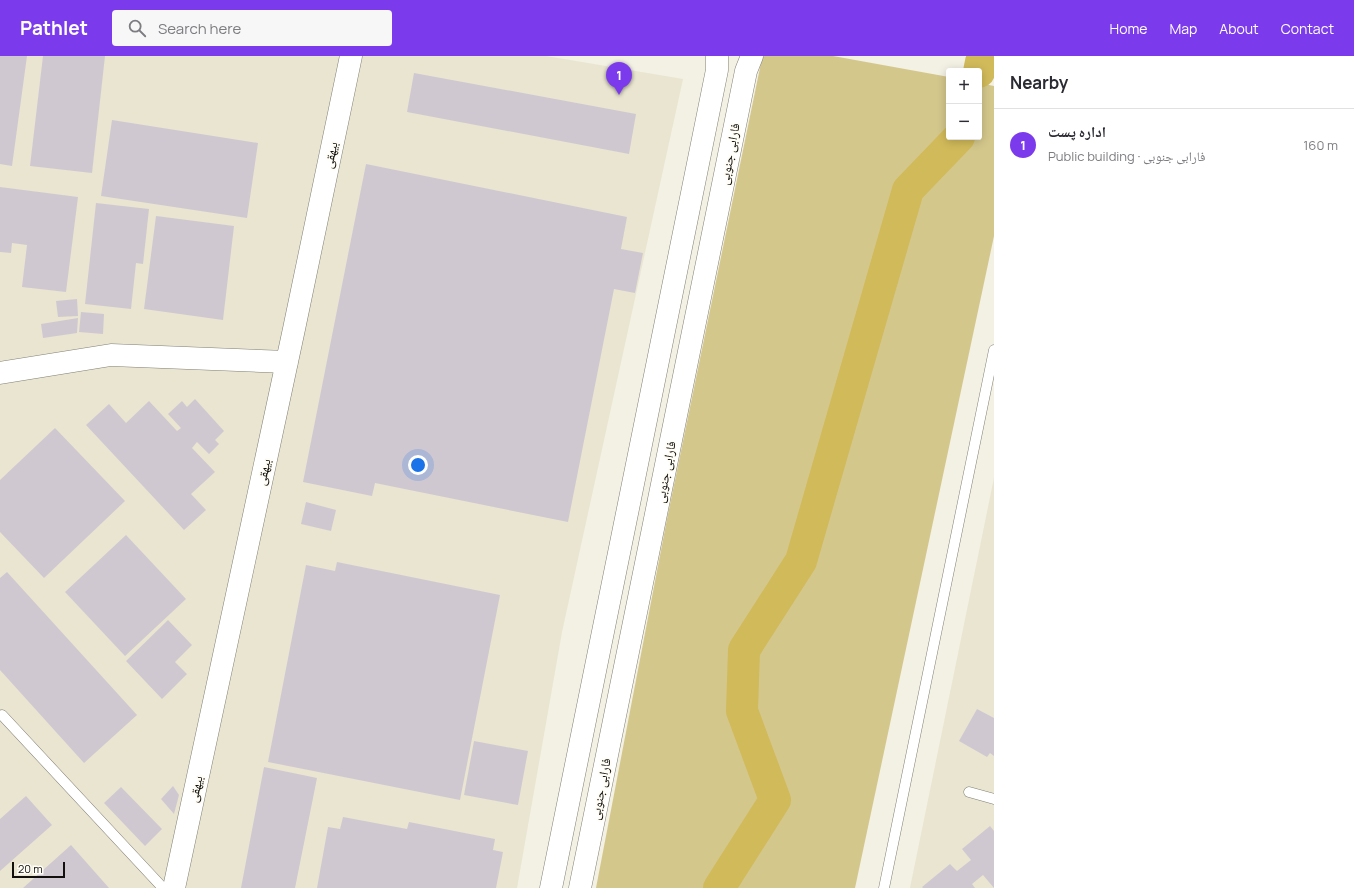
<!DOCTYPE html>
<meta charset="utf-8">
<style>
body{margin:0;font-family:Manrope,"Noto Naskh Arabic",sans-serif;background:#f7f7f7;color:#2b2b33}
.controls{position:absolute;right:12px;top:12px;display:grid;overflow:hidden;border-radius:4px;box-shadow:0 2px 10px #0003}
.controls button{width:36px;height:36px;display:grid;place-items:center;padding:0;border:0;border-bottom:1px solid #e1e1e2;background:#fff;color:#2b2b33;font:20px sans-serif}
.scale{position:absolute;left:12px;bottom:10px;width:53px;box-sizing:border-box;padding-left:4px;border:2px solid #11100c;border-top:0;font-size:11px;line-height:14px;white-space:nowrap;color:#11100c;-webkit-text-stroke:3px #fffdf6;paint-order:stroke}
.you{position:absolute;left:418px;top:409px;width:14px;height:14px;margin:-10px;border:3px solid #fff;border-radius:50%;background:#1a73e8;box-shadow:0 0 0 6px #1a73e833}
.badge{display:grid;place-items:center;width:26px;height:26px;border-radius:50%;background:#7c3aed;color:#fff;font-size:13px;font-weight:700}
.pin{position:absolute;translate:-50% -33px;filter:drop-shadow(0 1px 2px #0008)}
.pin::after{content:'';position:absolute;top:21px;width:14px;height:12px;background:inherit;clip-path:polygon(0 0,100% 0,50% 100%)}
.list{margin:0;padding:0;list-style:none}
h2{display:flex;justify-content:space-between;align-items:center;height:52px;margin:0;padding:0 16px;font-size:17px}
h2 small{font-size:13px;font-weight:400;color:#7c7c81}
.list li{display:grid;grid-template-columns:26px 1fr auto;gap:12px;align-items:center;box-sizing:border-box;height:72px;padding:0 16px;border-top:1px solid #e1e1e2}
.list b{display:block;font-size:15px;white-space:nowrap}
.list p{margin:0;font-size:13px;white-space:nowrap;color:#7c7c81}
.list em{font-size:13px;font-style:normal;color:#7c7c81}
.icon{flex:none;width:22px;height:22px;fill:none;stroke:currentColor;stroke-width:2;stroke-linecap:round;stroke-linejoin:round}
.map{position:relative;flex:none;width:994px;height:832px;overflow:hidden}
header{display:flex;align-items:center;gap:24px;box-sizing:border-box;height:56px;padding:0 20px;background:#7c3aed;color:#fff}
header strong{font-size:19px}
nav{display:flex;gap:22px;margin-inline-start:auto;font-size:14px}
.search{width:280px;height:36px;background:#f7f7f7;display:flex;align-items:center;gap:10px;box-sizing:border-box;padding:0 14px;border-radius:4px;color:#7c7c81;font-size:15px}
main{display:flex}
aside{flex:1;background:#fff}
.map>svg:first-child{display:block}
.built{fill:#e9e5d1}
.green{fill:#d4c78c}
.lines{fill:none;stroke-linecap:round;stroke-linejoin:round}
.river{stroke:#d1ba5a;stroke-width:32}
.building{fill:#d0c8d1}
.service-casing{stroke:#817f74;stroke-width:11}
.tertiary-casing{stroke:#817f74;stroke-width:23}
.service{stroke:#fff;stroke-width:10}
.tertiary{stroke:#fff;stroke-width:22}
.labels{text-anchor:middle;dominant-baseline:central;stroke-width:3.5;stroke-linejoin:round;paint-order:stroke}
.street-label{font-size:13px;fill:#11100c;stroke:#fffdf6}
</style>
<header>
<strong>Pathlet</strong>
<div class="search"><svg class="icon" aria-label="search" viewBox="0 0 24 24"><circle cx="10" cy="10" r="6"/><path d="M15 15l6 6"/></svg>Search here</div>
<nav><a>Home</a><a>Map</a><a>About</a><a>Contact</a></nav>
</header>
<main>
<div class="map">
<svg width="994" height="832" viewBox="0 0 994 832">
<rect width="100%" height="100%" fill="#f3f0e4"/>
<path class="built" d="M0 0H546L683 23 562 576 517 832H0Z
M994 422V832H910Z"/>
<path class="green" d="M764 0H833L949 21V81H979V27L994 30V180L855 832H596L667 463 762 2Z"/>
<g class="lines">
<path class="river" d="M979 16 981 6
M719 832 775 744 742 655 744 594 801 505 908 134 959 81"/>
</g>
<path class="building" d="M0 0H27L12 110 0 108Z
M43 0H105L92 117 30 110Z
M414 17 636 58 629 98 407 56Z
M112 64 258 87 247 162 101 140Z
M366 108 627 161 621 193 643 197 635 237 614 233 568 466 375 427 372 440 303 426Z
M0 131 78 141 66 236 22 231 27 189 12 187 11 197 0 196Z
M96 147 149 153 143 208 136 207 131 253 85 248Z
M156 160 234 170 223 264 144 253Z
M77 243 78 260 58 261 56 245Z
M81 256 104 258 103 278 79 276Z
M78 262 77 277 43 282 41 268Z
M195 343 224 375 215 384 219 388 209 398 197 386 192 392 215 416 191 438 206 454 184 474 86 369 109 348 126 367 149 345 177 375 181 372 168 358 182 345 187 351Z
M55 372 125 445 44 522 0 476V424Z
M306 446 336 454 331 475 301 468Z
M126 479 186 543 125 600 65 536Z
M337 506 500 539 460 744 268 706 306 509 335 515Z
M7 516 137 659 84 707 0 614V522Z
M168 564 192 589 175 606 187 618 162 643 126 605Z
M977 653 994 662V700L990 697 987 701 959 685Z
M474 685 528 695 518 749 464 739Z
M264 711 317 722 295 832H241Z
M173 730 179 739 174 758 161 743Z
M121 731 162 773 145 790 104 747Z
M26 740 52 769 0 815V763Z
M343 761 407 773 409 766 495 783 493 794 503 796 496 832H317L328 771 340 773Z
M990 770 994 775V832L983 819 972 828 975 832H923L922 831 950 808 957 815 971 804 962 793Z
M71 789 109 832H23Z"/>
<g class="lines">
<g class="service-casing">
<path id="service" d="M2 659 163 832
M969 736 994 743
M884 832 994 294"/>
</g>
<g class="tertiary-casing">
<path id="tertiary" d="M0 317 111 299 287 306
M174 832 294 273 351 0
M551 832 717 14V0
M580 832 746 15 752 0"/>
</g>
<use href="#service" class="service"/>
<use href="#tertiary" class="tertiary"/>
</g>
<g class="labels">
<g class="street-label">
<text transform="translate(729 98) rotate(-79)">فارابی جنوبی</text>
<text transform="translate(330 99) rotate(-78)">بیهقی</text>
<text transform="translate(263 416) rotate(-78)">بیهقی</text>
<text transform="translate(665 416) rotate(-79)">فارابی جنوبی</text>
<text transform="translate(195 733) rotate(-78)">بیهقی</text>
<text transform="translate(600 733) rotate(-79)">فارابی جنوبی</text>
</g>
</g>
</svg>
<div class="controls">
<button>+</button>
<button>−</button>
</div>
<div class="scale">20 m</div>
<div class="you"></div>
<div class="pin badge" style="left:619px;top:39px">1</div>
</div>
<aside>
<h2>Nearby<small></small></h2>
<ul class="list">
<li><span class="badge">1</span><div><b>اداره پست</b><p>Public building · فارابی جنوبی</p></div><em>160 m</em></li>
</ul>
</aside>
</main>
